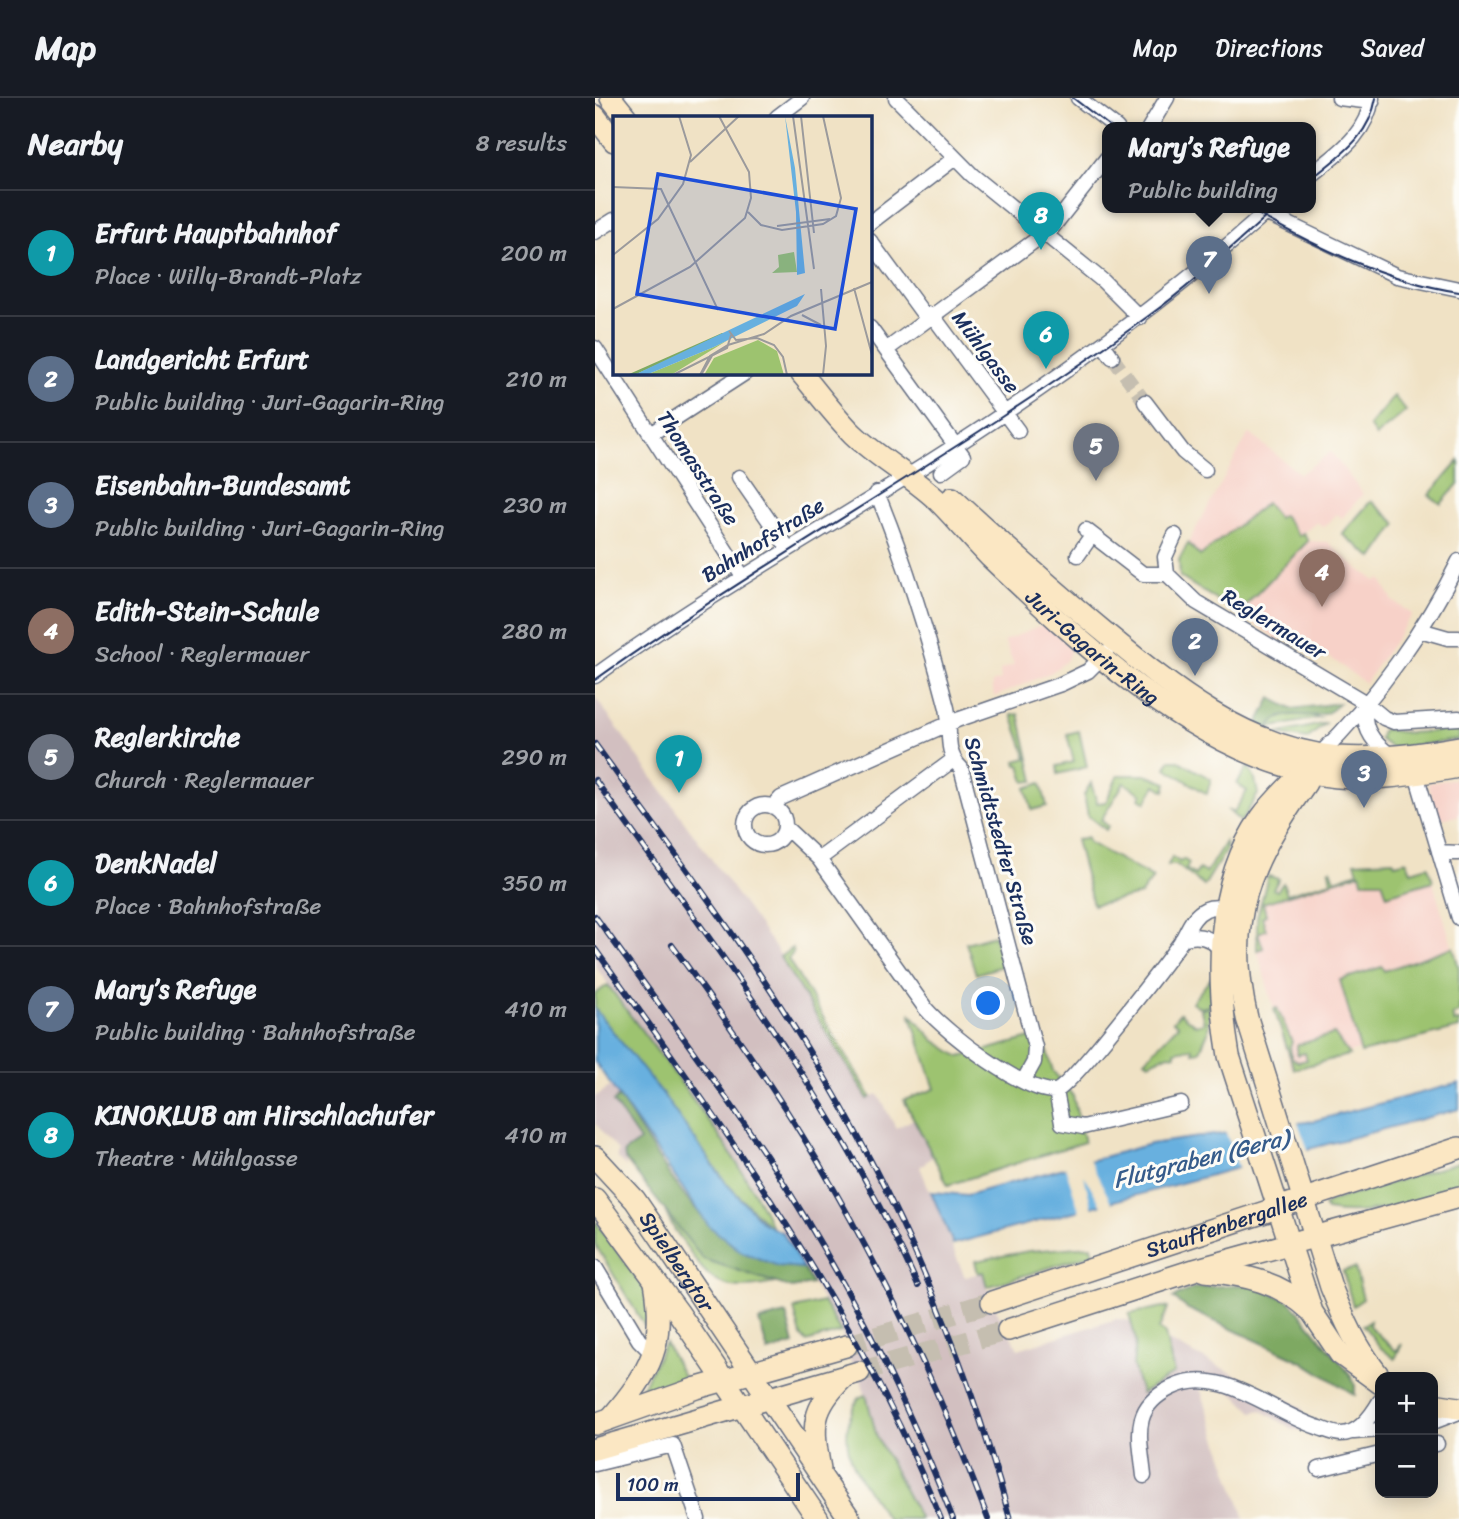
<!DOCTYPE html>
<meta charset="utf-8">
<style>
body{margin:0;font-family:Sriracha,sans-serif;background:#20242c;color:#f1f3f6}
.controls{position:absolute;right:21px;bottom:21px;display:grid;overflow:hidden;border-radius:14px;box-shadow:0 4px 18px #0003}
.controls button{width:63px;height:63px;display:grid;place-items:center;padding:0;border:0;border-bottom:2px solid #363941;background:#171b24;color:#f1f3f6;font:35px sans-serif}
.scale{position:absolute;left:21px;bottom:18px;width:184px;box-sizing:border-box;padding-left:7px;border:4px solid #1b2f5e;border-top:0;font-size:19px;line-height:24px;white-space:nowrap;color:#1b2f5e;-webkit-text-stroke:5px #fdfcf7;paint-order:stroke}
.you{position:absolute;left:394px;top:906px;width:24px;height:24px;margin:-18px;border:5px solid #fff;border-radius:50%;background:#1a73e8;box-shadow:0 0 0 10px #1a73e833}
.badge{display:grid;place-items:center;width:46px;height:46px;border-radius:50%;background:#d1495b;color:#fff;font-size:23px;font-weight:700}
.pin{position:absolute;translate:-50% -58px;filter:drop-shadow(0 2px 4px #0008)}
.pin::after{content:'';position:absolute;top:37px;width:24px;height:21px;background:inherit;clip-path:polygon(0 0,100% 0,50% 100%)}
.popup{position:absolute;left:507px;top:24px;width:214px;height:91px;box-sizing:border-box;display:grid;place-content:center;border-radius:14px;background:#171b24;filter:drop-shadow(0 2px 5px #0005);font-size:23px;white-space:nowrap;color:#9ea1a6}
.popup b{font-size:26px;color:#f1f3f6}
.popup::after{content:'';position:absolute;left:50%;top:100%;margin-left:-14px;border:14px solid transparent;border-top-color:#171b24}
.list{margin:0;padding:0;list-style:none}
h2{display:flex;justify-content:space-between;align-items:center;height:91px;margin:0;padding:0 28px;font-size:30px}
h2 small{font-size:23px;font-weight:400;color:#9ea1a6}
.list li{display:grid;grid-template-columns:46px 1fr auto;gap:21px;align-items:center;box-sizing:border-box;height:126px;padding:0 28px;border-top:2px solid #363941}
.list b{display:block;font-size:26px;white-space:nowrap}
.list p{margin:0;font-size:23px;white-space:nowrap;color:#9ea1a6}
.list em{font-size:23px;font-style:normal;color:#9ea1a6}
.map{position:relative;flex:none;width:864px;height:1421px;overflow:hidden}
header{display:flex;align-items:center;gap:42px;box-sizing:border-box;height:98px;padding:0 35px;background:#171b24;border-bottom:2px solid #363941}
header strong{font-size:33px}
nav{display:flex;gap:38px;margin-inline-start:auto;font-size:24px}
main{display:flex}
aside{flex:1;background:#171b24}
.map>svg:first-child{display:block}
.built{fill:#f7d1c8}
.industrial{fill:#d2bfc0}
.green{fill:#9dc36f;stroke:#5c7966;stroke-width:2}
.forest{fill:#7ea962;stroke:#4c6c60;stroke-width:2}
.water{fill:#67b0df;stroke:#41709e;stroke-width:2}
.pier{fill:#f0e2c5}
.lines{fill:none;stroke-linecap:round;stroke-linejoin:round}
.street-tunnel{stroke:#c5beb0;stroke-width:14;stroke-dasharray:14 7;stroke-linecap:butt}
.secondary-tunnel{stroke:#c5beb0;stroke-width:21;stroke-dasharray:21 10;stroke-linecap:butt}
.street-casing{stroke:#666e82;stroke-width:17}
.secondary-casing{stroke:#666e82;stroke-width:24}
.street{stroke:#fff;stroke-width:14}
.secondary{stroke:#fbe7c3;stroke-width:21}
.tram{stroke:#1b2f5e;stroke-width:2}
.rail-casing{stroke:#1b2f5e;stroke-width:6}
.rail{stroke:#fdfcf7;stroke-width:3.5;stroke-dasharray:10;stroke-linecap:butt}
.labels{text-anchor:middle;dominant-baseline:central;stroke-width:6;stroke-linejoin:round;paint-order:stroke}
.street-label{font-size:21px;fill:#1b2f5e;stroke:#fdfcf7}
.water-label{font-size:23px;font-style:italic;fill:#365c8b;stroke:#fdfcf7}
.inset-road{fill:none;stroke:#9b9a9c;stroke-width:2}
.view{fill:#1d4ed8;fill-opacity:0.15;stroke:#1d4ed8;stroke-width:3.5}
.inset-edge{fill:none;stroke:#1b2f5e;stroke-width:3.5}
</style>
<header>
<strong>Map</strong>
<nav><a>Map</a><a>Directions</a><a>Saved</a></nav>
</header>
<main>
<aside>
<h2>Nearby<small>8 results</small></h2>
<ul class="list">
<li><span class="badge" style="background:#0f9aa8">1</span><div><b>Erfurt Hauptbahnhof</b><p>Place · Willy-Brandt-Platz</p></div><em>200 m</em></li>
<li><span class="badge" style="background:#5c6f8a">2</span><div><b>Landgericht Erfurt</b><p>Public building · Juri-Gagarin-Ring</p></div><em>210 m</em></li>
<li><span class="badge" style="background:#5c6f8a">3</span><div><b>Eisenbahn-Bundesamt</b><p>Public building · Juri-Gagarin-Ring</p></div><em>230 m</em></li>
<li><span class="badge" style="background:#8d6e63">4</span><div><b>Edith-Stein-Schule</b><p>School · Reglermauer</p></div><em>280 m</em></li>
<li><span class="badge" style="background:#6b7280">5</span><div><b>Reglerkirche</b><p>Church · Reglermauer</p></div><em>290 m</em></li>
<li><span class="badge" style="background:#0f9aa8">6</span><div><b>DenkNadel</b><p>Place · Bahnhofstraße</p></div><em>350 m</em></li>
<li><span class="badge" style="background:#5c6f8a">7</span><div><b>Mary’s Refuge</b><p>Public building · Bahnhofstraße</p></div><em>410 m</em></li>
<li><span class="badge" style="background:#0f9aa8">8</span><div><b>KINOKLUB am Hirschlachufer</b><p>Theatre · Mühlgasse</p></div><em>410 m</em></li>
</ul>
</aside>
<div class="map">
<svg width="864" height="1421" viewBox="0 0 864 1421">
<rect width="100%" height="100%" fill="#fdfcf7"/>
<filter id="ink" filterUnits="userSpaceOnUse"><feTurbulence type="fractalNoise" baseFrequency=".0143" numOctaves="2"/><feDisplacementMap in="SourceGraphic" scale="14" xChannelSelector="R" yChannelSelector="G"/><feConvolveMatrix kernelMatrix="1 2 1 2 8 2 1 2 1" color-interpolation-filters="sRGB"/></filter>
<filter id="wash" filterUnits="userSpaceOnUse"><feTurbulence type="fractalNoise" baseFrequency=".00686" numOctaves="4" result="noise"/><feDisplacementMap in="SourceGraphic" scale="28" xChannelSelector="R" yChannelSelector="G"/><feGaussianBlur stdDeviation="1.57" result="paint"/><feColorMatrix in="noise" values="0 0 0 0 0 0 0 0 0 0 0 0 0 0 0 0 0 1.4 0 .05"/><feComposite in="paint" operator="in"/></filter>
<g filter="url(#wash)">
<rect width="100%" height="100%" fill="#f0e2c5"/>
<path class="built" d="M654 335 705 376 736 354 768 396 747 420 742 416 728 429 722 424 704 438 688 417 683 421 670 405 605 458 593 445Z
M713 443 733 444 757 466 781 483 786 481 798 503 818 516 770 585 740 563 689 535 684 542 643 515Z
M449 526 472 546 475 553 472 562 457 574 399 599 397 585 406 582 405 572 419 567 409 543Z
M864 680V718L843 721 833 685Z
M812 763 816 773 833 768 864 870V915L857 917 860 928 696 969 662 852 668 850 663 835 668 805Z"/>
<path class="industrial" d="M0 599 186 858 273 1000 283 996 301 1030 319 1021 338 1058 325 1069 366 1170 370 1179 388 1174 397 1204 423 1251 522 1221 531 1222 707 1310 711 1334 698 1331 666 1312 658 1314 640 1296 618 1288 605 1290 650 1421H325L282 1339 262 1267H257L246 1234 184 1128 127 1041 0 868Z
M16 988 24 999 18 1004 45 1043 29 1054 31 1069 22 1059 23 1053 0 1025V999Z"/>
<path class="green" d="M799 298 811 313 781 338 774 328Z
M864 363V385L846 406 834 397Z
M776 403 802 426 778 460 747 436Z
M671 405 683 420 688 417 704 438 708 435 713 443 643 515 585 479 584 462 593 445 605 458Z
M709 615 724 620 673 630C681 618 695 617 709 615Z
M424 616 439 683 430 684 425 667H422L421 663 432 660 417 617Z
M731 625 712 641 682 636Z
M788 631 813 635 864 632V642L796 650 784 641Z
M484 633 492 669 463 676 462 668 479 664 472 636Z
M575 662H582L616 681 612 696 571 670Z
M653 668 660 681 663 696 646 724 634 713 639 714 652 693 642 686Z
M523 677H551L572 685 570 693 561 687 551 704 545 700 547 696 529 685 506 722 513 728 511 732 493 718 489 697 496 685 502 705 511 704Z
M446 685 452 708 437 712 431 690Z
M492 739 493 744 558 780 545 797 498 807 481 742Z
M630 744 631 752 609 788 582 767H573L577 759 585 764 588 761 594 765 591 771 600 777 604 771 611 775Z
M798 762 800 766 812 763 816 773 833 768 838 783 792 797 787 783H767L765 775 668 805 671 817 667 819 671 832 663 835 668 850 662 852V820L673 778 684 781 678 791 682 793 688 785 692 796 736 783 734 772 736 771 740 782 763 774 760 764Z
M399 837 407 868 381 876 371 845Z
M858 849 864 870V915L857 917 859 924 864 923V930L766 955 745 882 787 869 789 873Z
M197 850 198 855 193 861 276 999 273 1001 185 859Z
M617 879 613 934 605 953 598 954V950L580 953V957L574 956 554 965 550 962 583 927 578 923 585 915 600 927 609 925 606 912 614 908 605 910 597 904Z
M13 887C71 968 137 1043 179 1133L131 1085 68 997 0 911V896Z
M682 910 697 944 695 949 697 960 703 964 712 962 710 955 702 957V947L739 936 754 957 699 971 679 911Z
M315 915 339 942 365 959 447 937 458 973 478 998 489 1044 353 1087 309 1002 340 991Z
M864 1064V1091C821 1102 776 1121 732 1112L729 1108 736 1103Z
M70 1113 108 1161 181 1185C135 1193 119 1192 93 1151 84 1139 76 1127 70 1113Z
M0 1123 51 1193 58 1233 51 1230 0 1146Z
M496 1148 498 1156 392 1189 388 1174 383 1175 380 1163 434 1153Z
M760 1170 768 1201 758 1208 748 1173Z
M228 1204 246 1234 211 1244 206 1238 199 1211Z
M568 1209 573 1210 564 1231 570 1236 579 1275 546 1296 538 1267 541 1243 534 1216Z
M775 1223 774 1228 801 1253 807 1246 800 1261 786 1250 768 1227Z
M70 1245 89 1280 51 1295 45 1293Z
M271 1297 282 1339 325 1421H292C267 1383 233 1345 265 1299Z"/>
<path class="forest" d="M676 600 697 611 744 605C723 633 693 601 673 630L662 627Z
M24 999C71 1069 114 1163 208 1170L217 1186 197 1190 108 1161 30 1061 29 1054 45 1043 18 1004Z
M658 1186 696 1204 754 1275 760 1287V1297L708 1264 593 1211 578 1200 598 1190Z
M191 1216 199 1246 173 1254 164 1223Z"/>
<path class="water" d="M0 911 68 997 131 1085 168 1125 188 1135 208 1170 183 1168 147 1154 114 1128 0 964Z
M864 985V1011L358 1146 336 1094 372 1097 555 1046 718 1023Z"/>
<path class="pier" d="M702 1022 714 1054 644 1072 630 1032Z
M493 1059 517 1106 507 1109 489 1077 497 1112 485 1115 469 1065Z"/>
</g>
<g filter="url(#ink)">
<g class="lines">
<path class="street-tunnel" d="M517 259 550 304"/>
<path class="secondary-tunnel" d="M251 1248 397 1204
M264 1274 413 1232"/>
<g class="street-casing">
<path id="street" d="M301 0 377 77 508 183 545 220
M483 0 522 30
M744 0 777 4
M182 19 207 0
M554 30 572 0
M716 77C743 55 771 38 777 0
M660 110 802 178 864 191
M275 125 360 60
M0 134 19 122
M275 143 327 214 338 218 423 333
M275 230 368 358 346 374
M508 246 517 259
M0 250 148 479
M291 252 457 130 512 60
M550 304 588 354 610 372
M56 336 150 275
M144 379 193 450
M282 395C311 465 333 537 352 610 357 631 348 653 366 670L440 949 439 964 429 982
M491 432 548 476H572
M580 437 570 459 572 476 601 504 771 605 789 620 799 624 864 620
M483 457 497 437
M825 532 853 540H864
M0 578C132 482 277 406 411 314 504 251 592 185 676 110
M771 605C766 629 777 645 797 658
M725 656C779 604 831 530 864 463
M821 676 864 820
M150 727a20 20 0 1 1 40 0a20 20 0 1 1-40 0Z
M178 709 186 700 362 622 466 586 493 573 511 555
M190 729 224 761 331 911C353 936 429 995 461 993
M844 754 864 755
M224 761 358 662
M587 841C604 835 618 839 627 855
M461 993C478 986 569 867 585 845 593 833 596 818 611 811 618 808 630 810 637 812
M461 993 467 1025 488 1029 586 1006
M0 1169 44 1242 58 1256
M838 1324 864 1314
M759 1334 785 1332
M838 1346H842
M0 1366 78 1347 103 1421
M724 1371 785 1356
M549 1378C545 1339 535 1310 576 1290 626 1265 678 1316 725 1330 731 1332 739 1336 746 1336 764 1336 777 1317 785 1303"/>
</g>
<g class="secondary-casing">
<g id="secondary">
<path d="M16 0 31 19"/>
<path d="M0 18 19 43"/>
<path id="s1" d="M206 275C223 295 239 317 258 336 283 360 315 377 341 401 360 419 376 440 395 459 483 543 595 649 717 675 766 686 816 677 864 669"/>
<path d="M357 400C407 446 457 491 508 533 578 591 650 650 743 659 784 662 824 656 864 649"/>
<path d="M717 665C700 683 681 699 666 720 619 786 621 881 634 958L717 1214 745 1256 785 1285"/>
<path d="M711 685C654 765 629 820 652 920L736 1189C749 1221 762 1250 784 1278"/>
<path id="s2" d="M0 1059 40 1102 64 1137 255 1421"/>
<path d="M0 1101 83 1214 223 1421"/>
<path d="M610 1173C651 1177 685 1184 715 1212"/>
<path id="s3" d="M397 1204 864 1050"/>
<path d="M413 1232 599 1172 864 1099"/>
<path d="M838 1306 864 1310"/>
<path d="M16 1320C56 1273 71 1246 60 1184"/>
<path d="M0 1326 102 1290 251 1248"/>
<path d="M0 1351 264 1274"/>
<path d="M225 1371C217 1328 216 1311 248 1280"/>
</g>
</g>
<use href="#street" class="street"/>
<use href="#secondary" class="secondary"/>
<path class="tram" d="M478 0 517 30
M716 81C745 57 774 40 781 0
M652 110C717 147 790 183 864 194
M0 582C180 455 374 349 552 219 598 186 639 147 681 110"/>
<g class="rail-casing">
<path id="rail" d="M0 646C73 746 148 845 212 950 302 1096 370 1256 415 1421
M0 682C117 845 241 1003 323 1188
M0 818C58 898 117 977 172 1059 246 1172 309 1295 358 1421
M77 847C127 917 178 988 222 1062 289 1176 347 1297 393 1421
M0 851C131 1032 262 1212 346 1421"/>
</g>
<use href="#rail" class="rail"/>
</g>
</g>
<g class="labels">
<g class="street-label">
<text transform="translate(391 254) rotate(53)">Mühlgasse</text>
<text transform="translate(103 370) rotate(57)">Thomasstraße</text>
<text transform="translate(168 442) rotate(-32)">Bahnhofstraße</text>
<text transform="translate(679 526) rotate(31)">Reglermauer</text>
<text stroke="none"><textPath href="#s1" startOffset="402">Juri-Gagarin-Ring</textPath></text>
<text transform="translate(406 743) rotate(74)">Schmidtstedter Straße</text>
<text stroke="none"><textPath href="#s3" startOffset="247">Stauffenbergallee</textPath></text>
<text stroke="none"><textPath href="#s2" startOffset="133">Spielbergtor</textPath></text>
</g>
<g class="water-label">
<text transform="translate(606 1061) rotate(-14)">Flutgraben (Gera)</text>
</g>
</g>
<g transform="translate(18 18)">
<rect width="259" height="259" fill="#f0e2c5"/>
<path d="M181 136 184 156 159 157 166 151 165 139ZM115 224 58 259H33L101 231ZM145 224 164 235 171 259H91L101 242Z" fill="#9dc36f"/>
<path d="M109 217 114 218 21 259H14Z" fill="#7ea962"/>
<path d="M172 0 182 52 192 157 184 159 183 96ZM192 178 184 190 101 231 33 259H21Z" fill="#67b0df"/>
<path class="inset-road" d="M180 0 201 153M188 0 201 117M77 46 126 0M0 71 48 73 105 194M135 96 148 109 169 114 210 108 223 100 228 82 210 0M164 110 217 103M0 139 45 103 70 68 78 39 66 0M241 172 259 239M208 173 213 230 210 259M0 193 77 151 132 102 138 82 136 56 106 0M189 199 208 209M116 215 123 224 144 222 161 229 170 241 174 259M60 259 114 232 118 219M87 259 97 240 115 229 151 218 178 200 259 166M88 259 100 238"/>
<path class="view" d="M45 58 243 93 222 213 24 178Z"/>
<rect width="259" height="259" class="inset-edge"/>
</g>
</svg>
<div class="controls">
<button>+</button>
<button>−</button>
</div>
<div class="scale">100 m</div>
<div class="you"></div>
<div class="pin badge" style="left:84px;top:695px;background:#0f9aa8">1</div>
<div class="pin badge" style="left:600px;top:578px;background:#5c6f8a">2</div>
<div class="pin badge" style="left:769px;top:710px;background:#5c6f8a">3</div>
<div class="pin badge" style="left:727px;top:509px;background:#8d6e63">4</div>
<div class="pin badge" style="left:501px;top:383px;background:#6b7280">5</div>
<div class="pin badge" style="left:451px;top:271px;background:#0f9aa8">6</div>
<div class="pin badge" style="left:614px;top:196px;background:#5c6f8a">7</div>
<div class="popup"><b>Mary’s Refuge</b>Public building</div>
<div class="pin badge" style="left:446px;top:152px;background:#0f9aa8">8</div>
</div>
</main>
